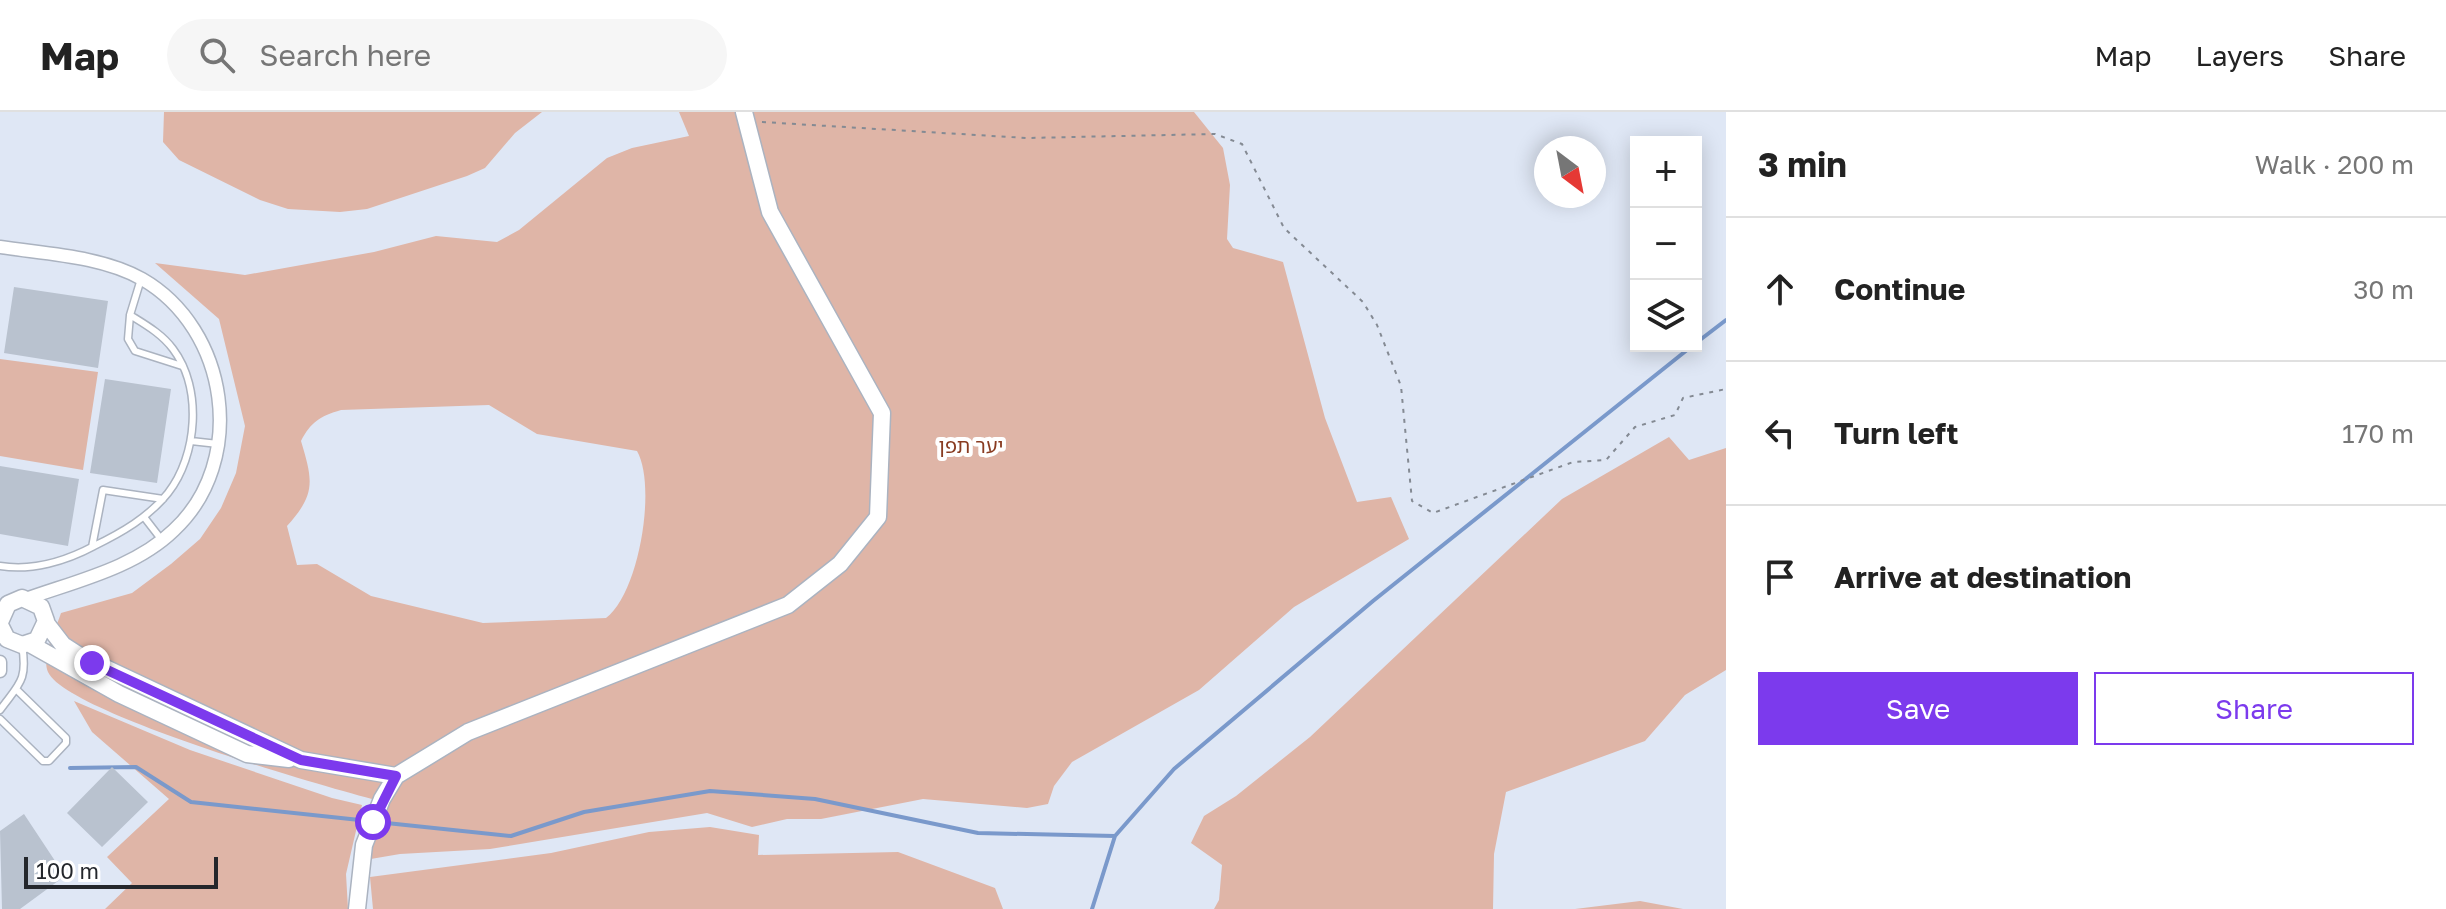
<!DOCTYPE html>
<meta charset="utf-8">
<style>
body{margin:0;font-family:"Golos Text","Noto Sans Hebrew",sans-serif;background:#f6f6f6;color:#222}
.controls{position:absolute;right:24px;top:24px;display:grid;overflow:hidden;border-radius:0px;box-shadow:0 4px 20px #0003}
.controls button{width:72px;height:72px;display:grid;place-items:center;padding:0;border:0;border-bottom:2px solid #e0e0e0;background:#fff;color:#222;font:40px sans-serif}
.compass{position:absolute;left:1534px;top:24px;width:72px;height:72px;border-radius:50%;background:#fff;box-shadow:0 4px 20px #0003;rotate:148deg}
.scale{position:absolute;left:24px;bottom:20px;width:194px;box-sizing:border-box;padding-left:8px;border:4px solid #24272c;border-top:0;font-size:22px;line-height:28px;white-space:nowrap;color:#24272c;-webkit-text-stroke:6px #fff;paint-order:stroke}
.stop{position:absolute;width:24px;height:24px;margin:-18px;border:6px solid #7c3aed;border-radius:50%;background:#fff}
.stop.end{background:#7c3aed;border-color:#fff;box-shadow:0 2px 8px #0008}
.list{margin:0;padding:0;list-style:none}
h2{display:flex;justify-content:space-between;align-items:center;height:104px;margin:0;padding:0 32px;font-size:34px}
h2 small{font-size:26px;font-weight:400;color:#767676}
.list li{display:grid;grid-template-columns:52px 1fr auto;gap:24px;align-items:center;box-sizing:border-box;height:144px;padding:0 32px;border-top:2px solid #e0e0e0}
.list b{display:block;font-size:30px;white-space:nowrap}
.list em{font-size:26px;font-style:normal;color:#767676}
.actions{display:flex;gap:16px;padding:24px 32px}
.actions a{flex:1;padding:18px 0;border:2px solid #7c3aed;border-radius:0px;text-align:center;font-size:28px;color:#7c3aed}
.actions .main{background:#7c3aed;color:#fff}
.icon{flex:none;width:44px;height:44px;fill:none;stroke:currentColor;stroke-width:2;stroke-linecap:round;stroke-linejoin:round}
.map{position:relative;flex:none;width:1726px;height:797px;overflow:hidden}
header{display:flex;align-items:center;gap:48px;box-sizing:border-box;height:112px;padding:0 40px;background:#fff;border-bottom:2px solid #e0e0e0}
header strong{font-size:38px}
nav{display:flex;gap:44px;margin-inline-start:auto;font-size:28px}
.search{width:560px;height:72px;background:#f6f6f6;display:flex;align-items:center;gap:20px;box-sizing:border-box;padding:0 28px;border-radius:44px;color:#767676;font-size:30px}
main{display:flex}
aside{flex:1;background:#fff}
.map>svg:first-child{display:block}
.green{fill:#dfb5a7;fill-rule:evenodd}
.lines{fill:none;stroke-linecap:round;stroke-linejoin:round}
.stream{stroke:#7a99cb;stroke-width:4}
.building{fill:#b9c2cf}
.lane-casing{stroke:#abb3c0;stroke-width:9}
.street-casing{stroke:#abb3c0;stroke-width:15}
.secondary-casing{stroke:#abb3c0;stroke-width:19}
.path{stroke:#848a93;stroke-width:2;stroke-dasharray:4 6;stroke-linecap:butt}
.lane{stroke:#fff;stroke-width:6}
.street{stroke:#fff;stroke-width:12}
.secondary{stroke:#fff;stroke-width:16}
.route{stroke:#7c3aed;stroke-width:10}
.labels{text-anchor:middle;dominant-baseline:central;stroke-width:8;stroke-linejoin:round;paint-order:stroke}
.park-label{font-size:20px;fill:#893c22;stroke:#fff}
</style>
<header>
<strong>Map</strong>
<div class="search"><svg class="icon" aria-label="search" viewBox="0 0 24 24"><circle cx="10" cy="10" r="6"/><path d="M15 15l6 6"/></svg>Search here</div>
<nav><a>Map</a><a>Layers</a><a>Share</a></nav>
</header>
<main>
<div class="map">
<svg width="1726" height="797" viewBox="0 0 1726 797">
<rect width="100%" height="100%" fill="#dfe7f5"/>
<path class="green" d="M164 0H542L515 21 485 56 467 64 367 97 340 100 288 97 260 88 179 48 163 30Z
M679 0H1194L1223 36 1230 73 1227 127 1233 136 1283 150 1325 306 1357 390 1391 385 1409 427 1294 495 1199 578 1072 650 1054 674 1048 692 1027 696 923 687 821 707H787L752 715 707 701 490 737 400 742 359 749 387 691C334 678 66 601 48 560 41 544 56 517 61 501L132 481 171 452 200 427 221 396 236 361 245 314 219 207 155 151 245 163 374 140 436 124 497 130 519 118 607 46 632 36 689 24ZM489 293 537 322 637 339C657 374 639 482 606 506L483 511 371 484 317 452 297 453 287 414C316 382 313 369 301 329 311 310 320 304 341 298Z
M0 247 98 260 83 358 0 344Z
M1669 325 1689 348 1726 336V558L1685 583 1645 629 1506 680 1494 742 1493 797H1214L1219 788 1222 753 1191 731 1204 704 1236 684 1310 625 1562 387Z
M74 589 190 638 332 686 362 693 346 762 348 797H105L132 771 107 745 169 687 92 620Z
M710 715 759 723 758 743 898 740 995 776 1003 797H373L370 765 551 741 649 720Z
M1640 789 1683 797H1575Z"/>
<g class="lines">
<path class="stream" d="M1696 231 1726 208
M70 656 136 655 191 690 369 709
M377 710 511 724 584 700 710 679 815 687 978 721 1115 724
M1092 797 1115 724 1174 657 1373 489 1692 234"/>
</g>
<path class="building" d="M14 175 108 189 98 256 4 241Z
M105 267 171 277 157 371 90 361Z
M0 354 79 367 68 434 0 422Z
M112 655 148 690 102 735 67 701Z
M24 702 65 764 20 797H2L0 719Z"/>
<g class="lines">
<g class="lane-casing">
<path id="lane" d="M130 203 128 227 135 239 182 254
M191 329 218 332
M144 405 161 427
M92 435 103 378 163 387
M0 454C32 459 66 449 94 434 121 421 149 405 168 381 197 344 203 277 173 237 162 222 146 213 130 203L141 167
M0 598C19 572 28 569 22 533
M0 607 43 649H49L66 631V626L18 579"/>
</g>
<g class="street-casing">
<path id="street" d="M0 135C46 142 101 144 142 167 229 217 248 349 174 418 135 456 76 469 26 487
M0 550V559"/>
</g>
<g class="secondary-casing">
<path id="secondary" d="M0 510 8 492 22 486 41 495 46 509 37 528 22 533 7 527 0 513
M46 511 63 533 80 544 301 648 396 664
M30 532 119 582 247 642 289 647
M357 797 364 733 382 687 396 664 468 620 788 493 840 452 878 405 882 301 770 100 744 0"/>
</g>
<path class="path" d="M762 10 1026 26 1215 22 1242 32 1284 116 1363 190 1377 213 1401 274 1412 389 1433 401 1573 350 1606 348 1635 315 1675 303 1683 286 1726 277"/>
<use href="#lane" class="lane"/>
<use href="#street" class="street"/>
<use href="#secondary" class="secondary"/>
</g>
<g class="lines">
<path class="route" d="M92 551 301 648 396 664 373 710"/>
</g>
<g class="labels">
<g class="park-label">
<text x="971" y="333">יער תפן</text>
</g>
</g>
</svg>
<div class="controls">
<button>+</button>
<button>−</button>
<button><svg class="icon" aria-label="layers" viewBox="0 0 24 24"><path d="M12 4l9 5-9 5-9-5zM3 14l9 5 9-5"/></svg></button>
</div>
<svg class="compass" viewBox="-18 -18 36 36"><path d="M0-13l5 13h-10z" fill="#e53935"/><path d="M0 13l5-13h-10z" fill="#767676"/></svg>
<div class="scale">100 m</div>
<div class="stop" style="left:373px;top:710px"></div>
<div class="stop end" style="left:92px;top:551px"></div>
</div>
<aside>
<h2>3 min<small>Walk · 200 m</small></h2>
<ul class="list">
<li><svg class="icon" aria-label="ahead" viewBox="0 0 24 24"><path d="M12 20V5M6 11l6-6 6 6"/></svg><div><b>Continue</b></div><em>30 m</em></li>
<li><svg class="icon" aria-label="left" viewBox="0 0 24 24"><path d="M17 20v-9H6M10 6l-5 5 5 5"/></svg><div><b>Turn left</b></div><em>170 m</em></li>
<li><svg class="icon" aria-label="arrive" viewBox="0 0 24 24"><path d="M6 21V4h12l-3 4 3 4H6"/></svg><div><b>Arrive at destination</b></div></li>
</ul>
<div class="actions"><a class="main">Save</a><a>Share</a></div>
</aside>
</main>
